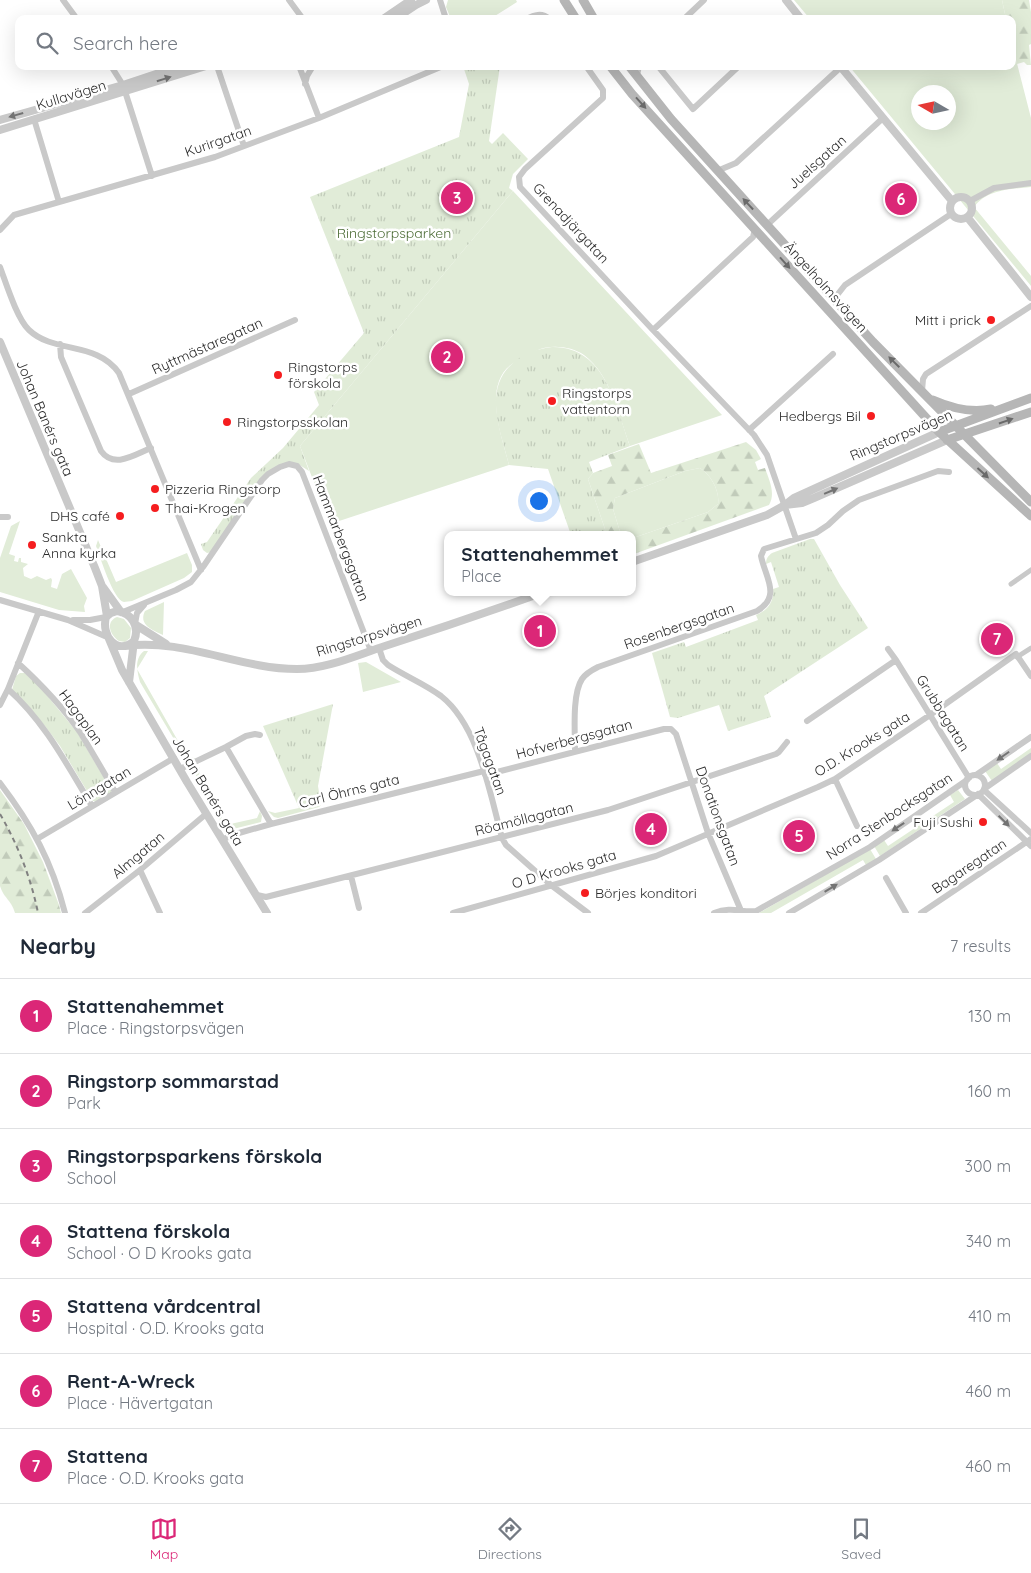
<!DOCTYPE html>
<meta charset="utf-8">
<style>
body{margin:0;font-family:Quicksand,sans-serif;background:#f2f2f3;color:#1f2937}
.compass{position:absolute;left:911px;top:85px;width:45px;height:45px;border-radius:50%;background:#fff;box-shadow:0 5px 20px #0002;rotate:279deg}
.you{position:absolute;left:538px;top:500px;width:18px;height:18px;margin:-12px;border:4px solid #fff;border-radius:50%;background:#1a73e8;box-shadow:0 0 0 8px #1a73e833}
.badge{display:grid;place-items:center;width:32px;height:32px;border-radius:50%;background:#db2777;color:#fff;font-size:16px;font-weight:700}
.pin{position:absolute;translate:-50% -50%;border:2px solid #fff;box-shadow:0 1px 5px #0006}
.popup{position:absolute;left:444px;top:531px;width:192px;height:65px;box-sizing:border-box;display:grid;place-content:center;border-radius:10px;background:#fff;filter:drop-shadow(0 1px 4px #0005);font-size:16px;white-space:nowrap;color:#747a83}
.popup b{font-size:19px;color:#1f2937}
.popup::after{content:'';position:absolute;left:50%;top:100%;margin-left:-10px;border:10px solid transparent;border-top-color:#fff}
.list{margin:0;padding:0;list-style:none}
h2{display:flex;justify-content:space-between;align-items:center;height:65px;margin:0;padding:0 20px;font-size:21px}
h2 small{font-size:16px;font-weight:400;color:#747a83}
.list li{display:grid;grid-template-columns:32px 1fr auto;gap:15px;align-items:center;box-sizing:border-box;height:75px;padding:0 20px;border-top:1px solid #e0e1e3}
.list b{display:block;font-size:19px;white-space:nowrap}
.list p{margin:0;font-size:16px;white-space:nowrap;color:#747a83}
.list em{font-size:16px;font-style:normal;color:#747a83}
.icon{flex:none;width:28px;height:28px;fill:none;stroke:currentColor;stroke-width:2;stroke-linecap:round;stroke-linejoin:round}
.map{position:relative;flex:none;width:1031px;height:913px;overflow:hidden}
.search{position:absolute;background:#fff;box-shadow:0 5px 20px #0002;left:15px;right:15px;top:15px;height:55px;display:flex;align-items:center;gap:12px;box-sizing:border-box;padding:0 18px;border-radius:10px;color:#747a83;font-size:19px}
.sheet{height:590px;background:#fff}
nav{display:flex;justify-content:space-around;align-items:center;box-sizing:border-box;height:70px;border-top:1px solid #e0e1e3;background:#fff;font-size:14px;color:#747a83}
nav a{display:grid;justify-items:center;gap:2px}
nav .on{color:#db2777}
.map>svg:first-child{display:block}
.green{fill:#e1ecd8;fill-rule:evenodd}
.forest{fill:url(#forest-firs)}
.park{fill:url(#park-tufts)}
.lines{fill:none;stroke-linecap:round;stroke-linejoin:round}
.pedestrian{stroke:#c9c9c9;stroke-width:5}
.minor{stroke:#c9c9c9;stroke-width:6}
.tertiary{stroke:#c9c9c9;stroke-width:8}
.secondary{stroke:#b6b6b6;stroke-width:9}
.rail{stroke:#818181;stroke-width:2;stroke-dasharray:5 4;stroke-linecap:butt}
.oneway{fill:#737373}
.oneway2{fill:#6a6a6a}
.poi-dot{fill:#f51d1f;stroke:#fff;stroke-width:2}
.labels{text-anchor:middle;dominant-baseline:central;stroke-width:5;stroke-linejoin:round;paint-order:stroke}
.street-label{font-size:14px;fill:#2c2c2c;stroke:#fff}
.park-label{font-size:14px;fill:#4c6c36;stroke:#fff}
.poi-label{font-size:14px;fill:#2c2c2c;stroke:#fff;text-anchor:start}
</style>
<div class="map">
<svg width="1031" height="913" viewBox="0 0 1031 913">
<defs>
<pattern id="forest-firs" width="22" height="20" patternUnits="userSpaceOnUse" patternTransform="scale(1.25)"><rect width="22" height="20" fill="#e1ecd8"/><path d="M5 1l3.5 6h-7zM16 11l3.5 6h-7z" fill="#c1cbba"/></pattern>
<pattern id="park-tufts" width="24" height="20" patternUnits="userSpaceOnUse" patternTransform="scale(1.25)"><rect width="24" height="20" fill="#e1ecd8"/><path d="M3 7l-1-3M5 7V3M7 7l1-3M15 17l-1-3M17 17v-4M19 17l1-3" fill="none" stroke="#c1cbba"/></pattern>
</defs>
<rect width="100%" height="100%" fill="#fff"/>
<path class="green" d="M448 0H516L517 2 490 19H451L446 7Z
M794 0H1002L1006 19H810Z
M1012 44 1031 118V187C1011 189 987 189 974 207L1031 276V286L849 66H1012ZM918 92H948V122H918Z
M513 191 722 415 630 446C619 416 611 375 584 355 571 346 549 344 536 351 528 355 519 359 512 364 482 385 502 437 509 465L330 524 300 446Z
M700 468C711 475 720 491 718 504L708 512 636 537 633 545 632 535H621L613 509 615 498 685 471Z
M20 521 9 554 15 556 14 561 18 562 19 558H21V562L28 564 23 568 24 576 31 579 37 576 46 580 51 578 52 580 51 587 57 589 62 574 71 569 87 598 84 606 85 612 59 610 0 592V558L11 526Z
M98 540 116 582 187 553 192 565V572L184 578 132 601C130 601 126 602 124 602 113 600 100 556 96 546Z
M164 602 163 635C153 630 138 625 145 611Z
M117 617 124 619 131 628 130 638 125 642 119 641C110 635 105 622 117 617Z
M144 651H148L137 669 186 755 196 759 189 760 184 756 140 682C137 671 134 659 144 651Z
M366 662 401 682 363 692 358 663Z
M1031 748V754L992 781 985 771 997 763 1001 769Z
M200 767 199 775 226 825 257 818 260 811 262 816 261 822 229 830 224 827 196 778V771Z
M958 790 965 799 880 856 874 846 884 840 888 846 954 802 950 795Z
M870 849 876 859 866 865 863 860 771 913H759Z"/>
<path class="forest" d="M1002 0H1029L1031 12V44L1029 45 1031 65H1027L1024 62 1017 64 1012 44V19H1006Z
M746 442 756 450 761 459 755 462 758 470 765 468C769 480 776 493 769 505L634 554 633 545 636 537 708 512 718 504C720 491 711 475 700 468L685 471 615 498 613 509 621 535H607L588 479 593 473 612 466 608 455 639 444 651 473Z
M0 790 24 824 43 862 59 905 61 913H15C11 899 4 899 0 886Z"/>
<path class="park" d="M463 66H500L489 141 492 144 503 133 528 159 513 174 509 188 513 191 300 446 309 471 298 464 269 471 212 552 207 553 203 550 201 544 207 542 251 478 283 448 319 405 314 392 364 333 310 197 459 137 469 84Z
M552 347C605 346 616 406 630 446L589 462 593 473 588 479 607 535H571L548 469 509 465C501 432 482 390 513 363 524 353 537 349 552 347Z
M810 539H814L840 585 868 628 764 696 771 717 728 731 719 705 678 718 670 717 652 653 684 642 686 647 758 620 756 615C768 610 774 602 773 589L779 587 771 562 766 564C766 558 768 556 772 553Z
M20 673H25L40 687 77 732 110 788 112 793 97 802 93 801 60 746 45 726 12 690 16 676Z
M333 704 318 786 321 805 319 807 278 818 274 817 268 811 275 813 299 808 263 726Z"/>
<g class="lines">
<path class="pedestrian" d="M1011 584 1031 570
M1017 657 1031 648"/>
<path class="minor" d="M63 0 77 19
M289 0 303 19
M440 0 446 19
M526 19C534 15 542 12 549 19
M684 19 704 0
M111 66 123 85 152 176
M217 66 244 146
M299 66 319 118
M586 66 603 90V98L525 169 519 177 520 187 653 330 754 435 767 455 796 539
M658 66 693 109 739 66
M637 75 639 66
M305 84 307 76 313 66
M34 119 59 202
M717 171 736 163 841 67
M970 201 994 188 1031 183
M767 225 883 118
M0 230 14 215 215 157 319 118 443 66
M0 267C6 283 17 319 29 330 54 354 97 341 119 373L201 570
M834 299 845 285 951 214
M653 330 753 237 755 229
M60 344 61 357 101 451C114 469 134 455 151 448
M922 391 923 379 926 374 1031 306
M129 394 295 320
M749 430 833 354
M0 517H8
M0 600 68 620 107 637
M123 612 176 590 191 582 203 567 262 480 268 474 280 467 289 464 297 466 302 472 371 651
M73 620H90L106 617
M135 624 137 613 144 605
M379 648 383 660 388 665C405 676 425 684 441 696 479 726 490 794 502 838L506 845 551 885 588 913
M888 649 896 660
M18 663C41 684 62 706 80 732 92 752 104 772 115 792
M8 689C45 722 67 765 92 806
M0 705 8 689 39 611
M807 721 896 660 969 778
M226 747 271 824
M575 751C575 732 572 694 582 679 586 673 592 670 598 667L757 611C782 596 765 577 761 556L764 549 816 533 828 525 843 511 859 500 938 471 949 472
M180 769 226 747 246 736 255 734 260 735
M485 775 664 729H671L676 734 708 833 742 913
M976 775 1031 737
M965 785a10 10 0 1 1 20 0a10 10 0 1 1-20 0Z
M835 779 857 826
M0 783C32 825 52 862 65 913
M984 789 1031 756
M984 790 1031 833
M978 794 1031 846
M37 839 174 758
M222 840 232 835 271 824 484 771
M140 870 160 913
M351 876 359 908
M886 878 906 913
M257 895 266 897 608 810 776 754 779 752 787 742
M85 913 140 870 206 814
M453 913 656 856 818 787 835 779 930 715 1016 654 1031 676
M714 913C732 906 742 913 756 911L870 847 967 780
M789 913 879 860 977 795
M921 913 1031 839"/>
<path class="tertiary" d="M786 0 801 19
M383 19 411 0
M395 19 416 5 426 0
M302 66H311
M840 66 952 201
M0 120 123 85 180 66
M0 130 206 66
M950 208a11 11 0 1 1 22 0a11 11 0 1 1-22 0Z
M968 218 1031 297
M0 342 95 568 102 586 107 616
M785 505 802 503 814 498 947 440
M632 562 767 515 785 505 794 498 939 432
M103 587 121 612
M117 611C132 613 140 627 134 641 116 656 101 635 106 617L111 613Z
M136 625 166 644
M109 639 122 670 187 782 267 913
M125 646C184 638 239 669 297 669 327 669 357 655 385 646 438 629 491 611 544 592
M129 682 134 641"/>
<path class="secondary" d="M564 0 576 19
M583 0 594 19
M610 66 632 94 939 432 1031 516
M629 66 671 119 834 299 873 342 1031 502
M933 400C951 408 971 413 991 409
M939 432 1031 398
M947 440 1031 412"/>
<path class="rail" d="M0 814C18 845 31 878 38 913"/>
</g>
<defs><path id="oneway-solid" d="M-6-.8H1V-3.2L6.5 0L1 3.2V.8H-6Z" transform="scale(1.25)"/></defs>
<g class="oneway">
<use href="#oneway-solid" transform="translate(164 79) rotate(-17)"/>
<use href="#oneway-solid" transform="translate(16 115) rotate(164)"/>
<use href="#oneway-solid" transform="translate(831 491) rotate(-23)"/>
<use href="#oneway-solid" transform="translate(1003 756) rotate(145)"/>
<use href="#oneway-solid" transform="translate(1004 821) rotate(44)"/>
<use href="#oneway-solid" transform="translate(898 827) rotate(146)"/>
<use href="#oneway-solid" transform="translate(831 888) rotate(-31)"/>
</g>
<g class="oneway2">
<use href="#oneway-solid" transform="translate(641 103) rotate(48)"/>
<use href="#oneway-solid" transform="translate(748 204) rotate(-133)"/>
<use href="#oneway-solid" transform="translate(785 263) rotate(48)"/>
<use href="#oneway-solid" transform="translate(894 362) rotate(-135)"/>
<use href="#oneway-solid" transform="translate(1006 421) rotate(-19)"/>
<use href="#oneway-solid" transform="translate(983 473) rotate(42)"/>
</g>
<g class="poi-dot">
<circle cx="991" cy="320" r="5"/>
<circle cx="278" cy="375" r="5"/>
<circle cx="552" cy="401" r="5"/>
<circle cx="871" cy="416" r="5"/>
<circle cx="227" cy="422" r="5"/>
<circle cx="155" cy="489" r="5"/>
<circle cx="155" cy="508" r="5"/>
<circle cx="120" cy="516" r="5"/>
<circle cx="32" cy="545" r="5"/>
<circle cx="983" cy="822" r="5"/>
<circle cx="585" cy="893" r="5"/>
</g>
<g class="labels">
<g class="street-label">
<text transform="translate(71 95) rotate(-17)">Kullavägen</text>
<text transform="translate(218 141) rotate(-19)">Kurirgatan</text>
<text transform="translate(817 162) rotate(-42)">Juelsgatan</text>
<text transform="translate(571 223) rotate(47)">Grenadjärgatan</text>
<text transform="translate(826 287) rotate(48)">Ängelholmsvägen</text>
<text transform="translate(207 346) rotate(-24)">Ryttmästaregatan</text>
<text transform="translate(45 418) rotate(67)">Johan Banérs gata</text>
<text transform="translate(901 435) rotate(-23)">Ringstorpsvägen</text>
<text transform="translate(341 538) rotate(69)">Hammarbergsgatan</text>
<text transform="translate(679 626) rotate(-19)">Rosenbergsgatan</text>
<text transform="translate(369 636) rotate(-17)">Ringstorpsvägen</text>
<text transform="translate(943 713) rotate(58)">Grubbagatan</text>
<text transform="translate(81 717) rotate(54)">Hagaplan</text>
<text transform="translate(574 739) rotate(-15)">Hofverbergsgatan</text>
<text transform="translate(862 744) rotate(-32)">O.D. Krooks gata</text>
<text transform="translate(490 761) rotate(70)">Tågagatan</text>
<text transform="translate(99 788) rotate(-31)">Lönngatan</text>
<text transform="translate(208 791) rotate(59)">Johan Banérs gata</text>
<text transform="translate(349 791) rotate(-14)">Carl Öhrns gata</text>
<text transform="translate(718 816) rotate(70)">Donationsgatan</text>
<text transform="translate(889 816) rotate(-33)">Norra Stenbocksgatan</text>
<text transform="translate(524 819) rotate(-14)">Röamöllagatan</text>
<text transform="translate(138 855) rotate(-40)">Almgatan</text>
<text transform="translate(969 866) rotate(-34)">Bagaregatan</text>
<text transform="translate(564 869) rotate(-16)">O D Krooks gata</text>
</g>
<g class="park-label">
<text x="394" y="233">Ringstorpsparken</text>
</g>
<g class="poi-label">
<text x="981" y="320" text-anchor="end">Mitt i prick</text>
<text x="288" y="367">Ringstorps<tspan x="288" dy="16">förskola</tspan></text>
<text x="562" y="393">Ringstorps<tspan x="562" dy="16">vattentorn</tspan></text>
<text x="861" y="416" text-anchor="end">Hedbergs Bil</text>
<text x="237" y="422">Ringstorpsskolan</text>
<text x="165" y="489">Pizzeria Ringstorp</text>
<text x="165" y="508">Thai-Krogen</text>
<text x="110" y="516" text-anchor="end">DHS café</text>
<text x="42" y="537">Sankta<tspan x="42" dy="16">Anna kyrka</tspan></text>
<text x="973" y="822" text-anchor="end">Fuji Sushi</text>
<text x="595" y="893">Börjes konditori</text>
</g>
</g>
</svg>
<svg class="compass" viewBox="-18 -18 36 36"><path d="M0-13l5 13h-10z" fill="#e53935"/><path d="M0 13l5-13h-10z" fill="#747a83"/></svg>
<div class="you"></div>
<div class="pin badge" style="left:540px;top:631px">1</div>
<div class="popup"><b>Stattenahemmet</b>Place</div>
<div class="pin badge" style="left:447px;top:357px">2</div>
<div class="pin badge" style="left:457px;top:198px">3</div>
<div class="pin badge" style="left:651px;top:829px">4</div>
<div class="pin badge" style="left:799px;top:836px">5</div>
<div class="pin badge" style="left:901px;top:199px">6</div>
<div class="pin badge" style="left:997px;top:639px">7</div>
<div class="search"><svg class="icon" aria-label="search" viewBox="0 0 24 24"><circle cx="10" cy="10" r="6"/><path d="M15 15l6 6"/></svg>Search here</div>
</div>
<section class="sheet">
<h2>Nearby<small>7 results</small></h2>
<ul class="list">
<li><span class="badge">1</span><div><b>Stattenahemmet</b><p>Place · Ringstorpsvägen</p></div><em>130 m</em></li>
<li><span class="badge">2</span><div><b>Ringstorp sommarstad</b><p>Park</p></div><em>160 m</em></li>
<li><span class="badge">3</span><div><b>Ringstorpsparkens förskola</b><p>School</p></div><em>300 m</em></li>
<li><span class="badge">4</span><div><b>Stattena förskola</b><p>School · O D Krooks gata</p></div><em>340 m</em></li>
<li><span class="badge">5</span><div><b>Stattena vårdcentral</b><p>Hospital · O.D. Krooks gata</p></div><em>410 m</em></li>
<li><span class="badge">6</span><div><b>Rent-A-Wreck</b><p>Place · Hävertgatan</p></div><em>460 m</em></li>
<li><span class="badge">7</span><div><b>Stattena</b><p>Place · O.D. Krooks gata</p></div><em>460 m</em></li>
</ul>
</section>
<nav>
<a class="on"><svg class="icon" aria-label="map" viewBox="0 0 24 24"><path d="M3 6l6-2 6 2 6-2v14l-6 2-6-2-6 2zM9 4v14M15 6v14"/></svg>Map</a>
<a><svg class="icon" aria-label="directions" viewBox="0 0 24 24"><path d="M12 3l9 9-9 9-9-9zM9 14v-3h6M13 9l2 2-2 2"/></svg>Directions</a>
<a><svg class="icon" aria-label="saved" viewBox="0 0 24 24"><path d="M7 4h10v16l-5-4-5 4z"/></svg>Saved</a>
</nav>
